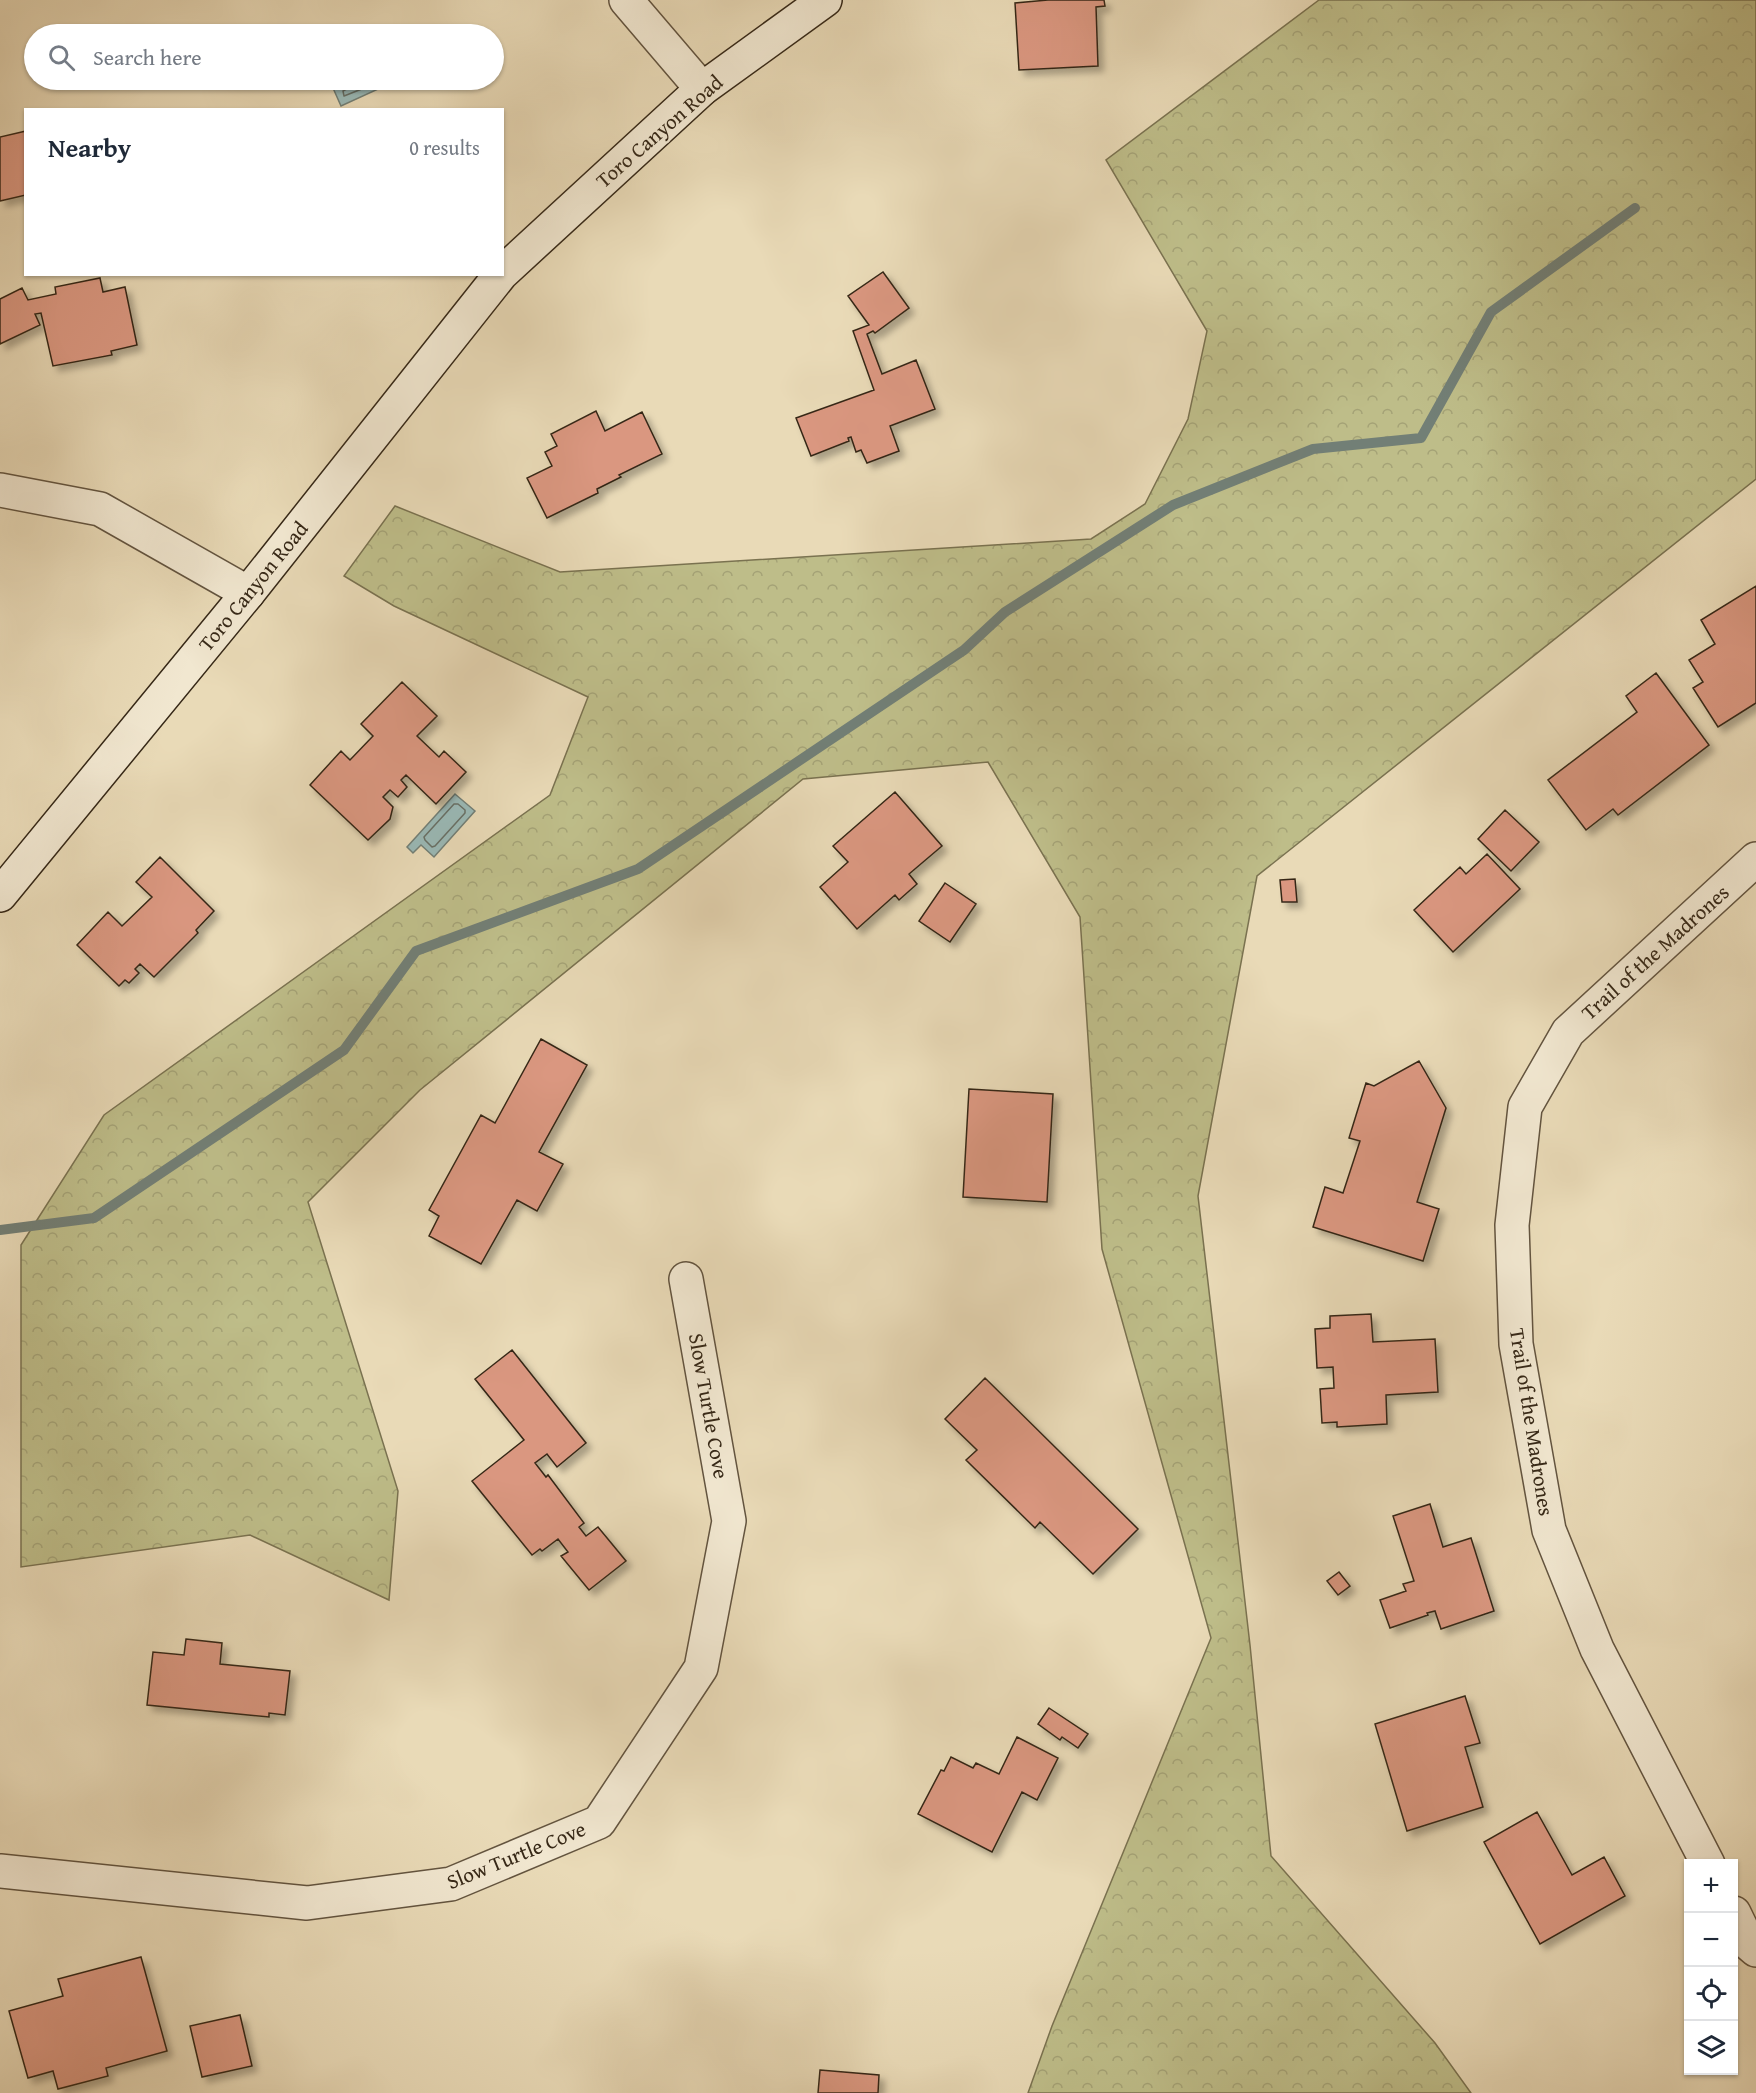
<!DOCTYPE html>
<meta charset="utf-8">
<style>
body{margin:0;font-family:"Gentium Book Plus",serif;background:#f6f6f7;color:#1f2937}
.controls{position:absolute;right:18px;bottom:18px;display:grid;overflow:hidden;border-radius:0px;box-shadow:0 2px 4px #0004}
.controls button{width:54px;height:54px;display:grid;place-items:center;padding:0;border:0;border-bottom:2px solid #e0e1e3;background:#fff;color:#1f2937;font:30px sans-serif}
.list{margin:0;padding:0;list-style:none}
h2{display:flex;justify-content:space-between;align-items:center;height:78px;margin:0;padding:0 24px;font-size:26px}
h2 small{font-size:20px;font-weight:400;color:#747a83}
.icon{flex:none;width:33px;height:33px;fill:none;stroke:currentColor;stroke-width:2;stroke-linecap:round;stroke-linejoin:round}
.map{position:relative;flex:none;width:1756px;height:2093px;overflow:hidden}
.search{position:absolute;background:#fff;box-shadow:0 2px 4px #0004;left:24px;top:24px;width:480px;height:66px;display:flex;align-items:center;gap:15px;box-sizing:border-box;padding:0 21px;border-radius:33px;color:#747a83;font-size:22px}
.panel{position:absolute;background:#fff;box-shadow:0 2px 4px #0004;left:24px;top:108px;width:480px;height:168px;border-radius:0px}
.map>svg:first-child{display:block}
.forest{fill:url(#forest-crowns);stroke:#7a7250;stroke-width:1.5}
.water{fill:#9ab9b6;stroke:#727f76;stroke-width:1.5}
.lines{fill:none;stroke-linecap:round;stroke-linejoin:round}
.shore{stroke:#687066;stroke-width:1.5}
.stream{stroke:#727f76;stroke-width:10}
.building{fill:#da9780;stroke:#362817;stroke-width:1.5;filter:url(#shadow)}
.street-casing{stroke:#63543f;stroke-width:36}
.secondary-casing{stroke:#362817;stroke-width:36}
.street{stroke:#f1e7d0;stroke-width:33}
.secondary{stroke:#f1e7d0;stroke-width:33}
.labels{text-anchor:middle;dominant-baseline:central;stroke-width:4.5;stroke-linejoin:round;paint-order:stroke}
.street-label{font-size:21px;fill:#362817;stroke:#f1e7d0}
</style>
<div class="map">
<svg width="1756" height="2093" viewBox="0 0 1756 2093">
<defs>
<pattern id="forest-crowns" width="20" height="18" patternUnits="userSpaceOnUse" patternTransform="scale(1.5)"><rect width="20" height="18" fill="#bebd89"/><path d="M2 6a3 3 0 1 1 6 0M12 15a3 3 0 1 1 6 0" fill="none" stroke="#a4a276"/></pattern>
<filter id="shadow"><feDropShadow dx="5.5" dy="5.5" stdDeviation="3" flood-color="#0004"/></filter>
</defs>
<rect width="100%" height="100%" fill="#e9dab7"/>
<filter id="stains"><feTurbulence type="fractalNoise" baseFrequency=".00333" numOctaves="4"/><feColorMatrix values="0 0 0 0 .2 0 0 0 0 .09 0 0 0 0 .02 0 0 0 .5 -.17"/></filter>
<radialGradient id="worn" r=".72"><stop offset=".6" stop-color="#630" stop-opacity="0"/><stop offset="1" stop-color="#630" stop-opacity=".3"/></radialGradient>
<path class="forest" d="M1319 0H1756V479L1257 876 1198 1196 1250 1645 1271 1856 1435 2043 1471 2093H1028L1052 2026 1211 1638 1102 1249 1080 917 988 762 803 779 420 1090 308 1202 398 1491 389 1600 250 1535 21 1567V1245L104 1115 550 795 588 697 394 606 344 576 395 506 560 572 1091 539 1145 504 1188 419 1207 331 1106 160Z"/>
<path class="water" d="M354 80H384L387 85 341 106 333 88Z
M455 794 475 811 434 857 421 845 413 853 407 847Z"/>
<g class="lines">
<path class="shore" d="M354 80 352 86 343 91 344 96 377 83 379 80
M454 804H458L465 810V813L435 846 432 847 425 840 424 837Z"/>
<path class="stream" d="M0 1230 94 1218 344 1050 416 951 638 869 964 650 1005 612 1173 505 1313 449 1421 438 1491 312 1635 208"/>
</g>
<path class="building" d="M1048 0H1104L1105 6 1096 7 1098 66 1019 70 1015 3Z
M26 131V195L0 201V137Z
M883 272 909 308 875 333 873 331 867 334 882 374 916 360 935 409 890 426 899 451 867 463 861 450 856 452 851 437 848 438 849 441 811 456 796 418 874 390 853 331 869 325 848 296Z
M100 278 103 292 125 287 137 345 111 351 112 355 53 366 41 313 35 314 40 325 0 344V299L22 288 28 300 56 294 55 287Z
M596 411 605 431 642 412 662 454 619 475 621 477 597 489 598 493 547 518 527 478 552 466 545 452 557 446 551 434Z
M1756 586V703L1718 727 1693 688 1703 682 1689 660 1715 644 1701 620Z
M1656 673 1709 745 1618 815 1613 809 1586 830 1548 780 1637 712 1626 696Z
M402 682 437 716 417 736 439 757 444 751 466 772 436 804 406 775 401 780 407 787 398 797 390 790 383 797 393 807 390 819 368 840 310 785 341 751 350 760 373 736 361 724Z
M895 792 942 846 909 874 917 884 899 900 895 895 857 929 820 887 848 862 833 846Z
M1505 810 1539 842 1511 871 1478 839Z
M1487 854 1520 889 1453 952 1414 910 1460 867 1466 874Z
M160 857 214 911 196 930 198 933 154 977 140 964 135 969 139 973 129 983 125 980 119 986 77 945 108 912 122 926 152 897 136 882Z
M1295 879 1297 902H1282L1280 880Z
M945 883 976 904 950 942 919 921Z
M541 1039 587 1065 539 1152 563 1164 537 1211 517 1200 481 1264 429 1236 439 1216 429 1210 481 1115 495 1123Z
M1419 1061 1446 1108 1417 1202 1439 1209 1423 1261 1313 1227 1325 1187 1343 1193 1360 1141 1349 1138 1366 1083 1374 1086Z
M969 1089 1053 1094 1047 1202 963 1197Z
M1371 1314 1373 1342 1435 1339 1438 1392 1386 1395 1387 1424 1337 1427V1422L1322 1423 1320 1389 1334 1388 1333 1367 1317 1368 1315 1329 1330 1328V1316Z
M512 1350 586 1443 557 1467 547 1454 535 1463 546 1477 548 1475 584 1523 579 1527 586 1536 598 1527 626 1561 589 1590 561 1556 568 1552 558 1539 542 1551 540 1549 532 1555 472 1481 524 1440 475 1379Z
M985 1378 1138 1529 1093 1574 1040 1522 1035 1528 966 1460 977 1450 945 1419Z
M1430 1504 1443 1547 1471 1538 1494 1611 1441 1629 1435 1611 1427 1613 1428 1615 1390 1628 1380 1600 1406 1591 1403 1584 1414 1581 1393 1516Z
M1339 1572 1350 1586 1338 1595 1327 1581Z
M186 1639 222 1643 220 1664 290 1671 285 1715 269 1713V1717L147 1705 153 1652 184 1655Z
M1465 1696 1480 1743 1465 1747 1483 1807 1407 1831 1375 1724Z
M1049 1708 1088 1734 1078 1748 1062 1737 1060 1740 1038 1724Z
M1017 1737 1058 1758 1037 1800 1022 1792 992 1852 918 1814 941 1770 944 1771 951 1757 973 1768 976 1763 999 1774Z
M1537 1812 1572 1875 1604 1857 1625 1896 1540 1944 1484 1842Z
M141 1957 167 2051 106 2068 108 2076 58 2089 53 2071 28 2078 9 2011 63 1996 58 1979Z
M240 2015 252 2066 202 2077 190 2026Z
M820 2070 879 2075 878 2093H818Z"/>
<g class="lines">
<g class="street-casing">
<path id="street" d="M626 0 702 89
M0 490 100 509 248 593
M1708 1864 1597 1649 1549 1530 1516 1344 1512 1225 1525 1107 1568 1032 1756 859
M0 1871 307 1903 451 1884 599 1822 701 1668 729 1521 686 1279
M1734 1913 1749 1944 1756 1950"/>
</g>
<g class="secondary-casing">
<path id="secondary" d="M502 273 702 89 825 0
M0 895 248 593 501 274"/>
</g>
<use href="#street" class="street"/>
<use href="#secondary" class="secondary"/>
</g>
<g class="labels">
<g class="street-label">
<text transform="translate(659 131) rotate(-41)">Toro Canyon Road</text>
<text transform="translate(253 586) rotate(-51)">Toro Canyon Road</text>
<text transform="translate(1655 952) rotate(-42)">Trail of the Madrones</text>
<text transform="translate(709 1406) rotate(80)">Slow Turtle Cove</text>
<text transform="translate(1532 1422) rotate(81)">Trail of the Madrones</text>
<text transform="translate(516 1855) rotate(-22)">Slow Turtle Cove</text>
</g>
</g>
<rect width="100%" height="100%" filter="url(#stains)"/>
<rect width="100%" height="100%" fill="url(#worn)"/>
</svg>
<div class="controls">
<button>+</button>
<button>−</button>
<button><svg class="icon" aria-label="locate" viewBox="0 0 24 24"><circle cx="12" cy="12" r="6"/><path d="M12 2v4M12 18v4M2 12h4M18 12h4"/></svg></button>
<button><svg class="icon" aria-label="layers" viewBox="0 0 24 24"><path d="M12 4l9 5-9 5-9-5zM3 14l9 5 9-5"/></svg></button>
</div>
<div class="search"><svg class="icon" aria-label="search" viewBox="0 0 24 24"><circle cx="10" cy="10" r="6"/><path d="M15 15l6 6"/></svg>Search here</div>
<section class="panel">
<h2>Nearby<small>0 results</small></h2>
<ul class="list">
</ul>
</section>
</div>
